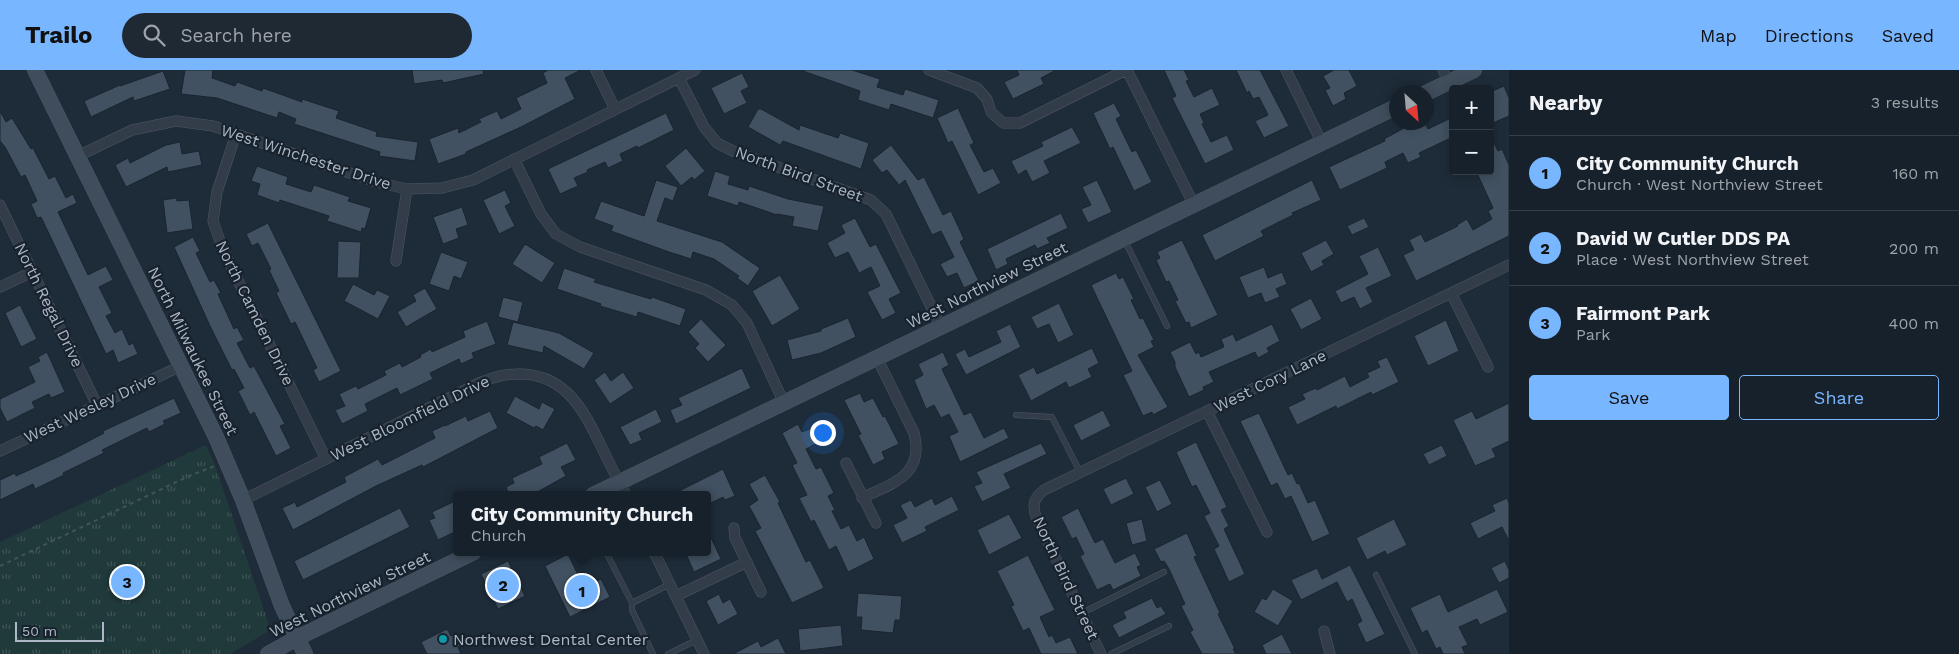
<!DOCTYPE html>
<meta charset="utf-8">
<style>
body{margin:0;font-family:"Work Sans",sans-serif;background:#1f2933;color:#f1f3f6}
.controls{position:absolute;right:15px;top:15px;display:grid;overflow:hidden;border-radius:5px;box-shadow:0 2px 12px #0003}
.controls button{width:45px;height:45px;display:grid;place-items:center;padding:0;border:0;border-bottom:1px solid #353e47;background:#16212b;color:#f1f3f6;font:25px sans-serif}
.compass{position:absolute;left:1389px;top:15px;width:45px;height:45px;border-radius:50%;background:#16212b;box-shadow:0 2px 12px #0003;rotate:154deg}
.scale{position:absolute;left:15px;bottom:12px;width:89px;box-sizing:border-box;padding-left:5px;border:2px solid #acb8c6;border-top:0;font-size:14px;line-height:18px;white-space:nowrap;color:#acb8c6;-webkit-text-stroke:4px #18222d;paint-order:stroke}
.you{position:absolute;left:822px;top:362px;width:18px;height:18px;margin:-12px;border:4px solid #fff;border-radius:50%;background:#1a73e8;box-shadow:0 0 0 8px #1a73e833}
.badge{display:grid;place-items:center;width:32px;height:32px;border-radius:50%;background:#78b6ff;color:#111;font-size:16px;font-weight:700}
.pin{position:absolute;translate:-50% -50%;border:2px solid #fff;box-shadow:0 1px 5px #0006}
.popup{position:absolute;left:453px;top:421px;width:258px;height:65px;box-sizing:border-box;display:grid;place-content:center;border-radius:5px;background:#16212b;filter:drop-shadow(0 1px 4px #0005);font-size:16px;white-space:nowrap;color:#9ea3a9}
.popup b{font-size:19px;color:#f1f3f6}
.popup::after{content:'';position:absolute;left:50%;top:100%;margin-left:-10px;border:10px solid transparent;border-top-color:#16212b}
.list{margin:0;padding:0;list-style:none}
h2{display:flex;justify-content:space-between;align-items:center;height:65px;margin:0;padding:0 20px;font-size:21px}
h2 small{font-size:16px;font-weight:400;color:#9ea3a9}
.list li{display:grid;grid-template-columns:32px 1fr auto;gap:15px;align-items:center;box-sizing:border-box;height:75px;padding:0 20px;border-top:1px solid #353e47}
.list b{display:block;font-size:19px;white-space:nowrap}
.list p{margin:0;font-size:16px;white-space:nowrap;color:#9ea3a9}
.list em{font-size:16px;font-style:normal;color:#9ea3a9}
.actions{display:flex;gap:10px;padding:15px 20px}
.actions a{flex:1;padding:11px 0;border:1px solid #78b6ff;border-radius:5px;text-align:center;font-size:18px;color:#78b6ff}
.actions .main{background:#78b6ff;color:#111}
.icon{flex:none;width:28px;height:28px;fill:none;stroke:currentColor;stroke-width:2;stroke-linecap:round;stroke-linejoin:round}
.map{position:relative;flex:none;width:1509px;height:584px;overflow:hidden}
header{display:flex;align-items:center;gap:30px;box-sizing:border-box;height:70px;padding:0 25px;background:#78b6ff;color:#111}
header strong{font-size:24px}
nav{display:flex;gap:28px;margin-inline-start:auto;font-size:18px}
.search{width:350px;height:45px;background:#1f2933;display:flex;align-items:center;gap:12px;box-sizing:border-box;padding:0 18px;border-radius:28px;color:#9ea3a9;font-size:19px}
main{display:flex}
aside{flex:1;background:#16212b}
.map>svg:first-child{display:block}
.park{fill:url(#park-tufts)}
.building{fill:#415161;stroke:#1a242f}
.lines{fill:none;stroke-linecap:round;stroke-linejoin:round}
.lane-casing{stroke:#4d5864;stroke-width:6}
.street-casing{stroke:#4d5864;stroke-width:11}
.secondary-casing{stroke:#4d5864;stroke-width:16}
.path{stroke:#3e5657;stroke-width:2;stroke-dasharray:4 4;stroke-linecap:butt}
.lane{stroke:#323d49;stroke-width:5}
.street{stroke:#323d49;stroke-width:10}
.secondary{stroke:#404d5c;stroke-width:15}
.culture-dot{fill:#0f9aa8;stroke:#18222d;stroke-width:2}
.labels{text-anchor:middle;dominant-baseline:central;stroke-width:4.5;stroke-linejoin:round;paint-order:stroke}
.street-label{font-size:16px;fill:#acb8c6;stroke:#18222d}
.poi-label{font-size:16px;fill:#acb8c6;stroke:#18222d;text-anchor:start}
</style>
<header>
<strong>Trailo</strong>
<div class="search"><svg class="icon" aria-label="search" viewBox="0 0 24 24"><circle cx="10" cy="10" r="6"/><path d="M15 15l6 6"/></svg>Search here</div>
<nav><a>Map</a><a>Directions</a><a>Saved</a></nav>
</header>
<main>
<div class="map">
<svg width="1509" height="584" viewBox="0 0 1509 584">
<defs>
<pattern id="park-tufts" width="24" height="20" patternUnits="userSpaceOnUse" patternTransform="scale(1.25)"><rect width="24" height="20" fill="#20393a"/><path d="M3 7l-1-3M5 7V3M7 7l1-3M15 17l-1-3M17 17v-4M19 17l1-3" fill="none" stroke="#3e5455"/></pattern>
</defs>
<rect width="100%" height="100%" fill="#1e2c39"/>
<path class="park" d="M206 375 215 395 268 552 267 562 230 584H0V472Z"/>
<path class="building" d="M185 0H213L212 8 235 16 237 12 262 21 263 18 302 32V29L339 41 336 48 377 62 376 66 418 72 415 91 379 86 380 82 294 54 296 49 279 42 277 48 217 28 181 24Z
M412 0H483L484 4 443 13 442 10 414 14Z
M548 0H581L565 8 575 29 521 57 466 82V84L438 94 429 69 458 58 459 63 481 52 479 49 497 41 501 49 521 39 516 28 547 13 543 3Z
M803 0H852L880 9 877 17 903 25 905 19 939 30 933 48 891 34 889 40 858 30 860 21 803 1Z
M1017 0H1056L1041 8 1044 14 1013 29 1004 12 1019 5Z
M1164 0H1184L1189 10 1186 11 1194 27 1212 18 1220 35 1200 44 1204 53 1202 54 1211 72 1227 65 1234 80 1205 94 1172 28 1176 26Z
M1236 0H1260L1289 56 1264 68 1255 51 1268 45 1259 27 1253 29 1249 21 1247 23Z
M1334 0H1349L1357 16 1344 23 1346 29 1333 36 1325 20 1330 18 1323 6Z
M163 1 170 19 134 31 133 27 91 47 84 31 120 15V16Z
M742 3 749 17 741 21 747 33 724 44 711 18Z
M1504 16 1509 28V46L1493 53 1490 46V22Z
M1114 33 1121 46 1116 49 1132 82 1136 80 1152 112 1134 121 1113 77 1110 79 1093 43Z
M958 38 974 73 970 75 984 102 993 98 1001 113 978 125 952 71 948 73 937 48Z
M758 39H761L799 60 800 55 838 68 840 63 869 73 861 99 783 71 780 75 748 57Z
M0 41 6 52 12 48 31 79 33 78 49 109 55 106 66 128 73 124 77 133 58 142 88 205 106 196 113 210 99 217 112 243 106 246 115 263 122 259 129 275 133 273 138 284 118 293 113 280 106 284 41 147 37 148 31 134 37 131 25 105 21 107 5 77 0 71Z
M666 43 674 60 638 78 637 76 620 84 623 91 608 98 605 92 587 100 588 102 574 108 578 116 560 124 548 99Z
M1453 47V67L1419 83 1421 87 1408 93 1403 83 1385 92 1387 98 1340 120 1329 97 1385 71 1384 69 1406 57 1407 60 1425 53 1428 59Z
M1072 57 1081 73 1044 91 1050 103 1032 112 1026 100 1018 105 1011 91 1043 76 1041 72Z
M1490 65 1498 81 1502 79 1509 95V166L1416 211 1403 185 1414 180 1409 170 1421 164 1425 172 1458 156 1457 155 1467 149 1473 160 1492 149 1488 141 1493 138 1476 101H1490Z
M180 72 182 84 199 81 202 95 168 102 167 97 126 117 115 95 128 88 130 93 166 75Z
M891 75 918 110 924 107 943 145 951 141 964 169 960 172 979 211 964 218 957 203 947 207 940 194 954 187 941 161 932 165 905 110 899 115 887 100 882 103 872 90Z
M686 78 705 101 694 110 692 107 681 116 665 96Z
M257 96 288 107 286 114 311 122 314 115 350 127 348 131 371 138 365 159 362 158 361 162 327 151 329 146 280 130 279 133 257 125 260 114 251 111Z
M715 101 730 106 728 114 748 120 749 116 788 129 824 136 818 161 792 156 794 147 777 144V145L739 132 738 136 707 126Z
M656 110 678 117 673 131 665 128 657 151 722 172 760 198 748 216 737 208 739 206 714 189 693 182 691 189 669 182 611 161 613 156 594 149 601 131 644 146Z
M1097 110 1112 142 1088 153 1081 139 1091 135 1082 117Z
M1312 110 1321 130 1292 143 1293 145 1261 161 1264 166 1215 191 1202 165Z
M505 120 511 133 505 136 515 156 499 164 483 130Z
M176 128 177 131 189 130 193 159 167 163 163 130Z
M462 137 468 155 456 159 459 168 443 174 433 147Z
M1061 143 1068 158 1047 168 1050 173 1037 179 1035 175 1006 189 1008 194 996 200 987 179Z
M855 148 870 177 876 174 901 223 889 229 896 243 882 250 867 222 880 216 871 197 859 203 848 182 835 188 827 173 845 163 841 155Z
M1364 148 1369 157 1352 165 1347 156Z
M268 153 341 301 319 312 313 300 317 298 295 252 291 254 276 223 279 221 269 200 271 199 258 173 252 176 246 164Z
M193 167 200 181 196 183 210 212 214 210 221 223 218 224 234 259 237 257 244 270 237 273 250 298 254 296 285 354 280 356 291 378 276 386 254 342 250 345 238 321 244 318 234 299 232 300 210 256 174 177Z
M1182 170 1218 245 1191 258 1189 252 1186 253 1175 231 1178 230 1169 211 1166 212 1156 190 1160 188 1157 182Z
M1326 170 1334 184 1322 191 1324 195 1311 202 1301 183Z
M338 171 361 172 359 208H337Z
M525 174 555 193 542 213 512 194Z
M1378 177 1392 206 1366 218 1373 232 1360 239 1354 227 1341 233 1335 221 1368 204 1359 186Z
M441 182 468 192 461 209 454 206 449 221 429 214Z
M1264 197 1268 208 1282 202 1287 214 1276 219 1280 227 1265 233 1261 223 1248 228 1239 207Z
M564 198 596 209 594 212 651 229 652 227 686 239 680 256 638 242 637 247 600 236 601 234 557 219Z
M1116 203 1119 209 1123 207 1134 229 1131 230 1140 249 1143 248 1154 270 1151 271 1154 277 1138 285 1168 337 1153 345 1152 342 1143 346 1129 317 1123 305 1132 301 1091 215Z
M780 205 800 239 772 256 752 221Z
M353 214 374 225 377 220 390 226 378 249 344 231Z
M425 218 437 239 406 257 397 242 416 231 413 225Z
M503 227 523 232 518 252 498 247Z
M1311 228 1322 249 1301 260 1290 239Z
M1059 233 1074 265 1058 273 1049 254 1037 259 1031 247Z
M20 235 37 269 21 277 5 243Z
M848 248 856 267 821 283 792 290 787 270 821 261V259Z
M701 249 726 275 708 292 695 278 699 274 688 262Z
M1446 250 1459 281 1428 296 1414 266Z
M487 251 496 274 472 283 474 288 461 294 459 289 430 303 433 309 400 325 397 318 365 334 368 341 342 354 335 340 345 336 339 324 356 316 358 319 386 305 384 301 400 293 402 297 421 287 420 285 431 279 432 282 465 267 463 261Z
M513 252 559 263 594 283 584 299 544 276 543 283 507 275Z
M1010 254 1021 277 966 305 955 284 965 279 969 287 1001 272 996 261Z
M1272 254 1280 271 1267 278 1269 282 1258 288 1255 282 1209 302 1214 312 1203 317 1204 320 1189 327 1175 297V292L1170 282 1190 272 1196 284 1199 282 1201 287 1224 277 1221 269 1233 264 1236 271Z
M1092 278 1099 293 1088 299 1092 307 1069 318 1066 312 1031 331 1018 305 1034 297 1037 304Z
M47 282 65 322 51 328 49 324 32 332 35 338 7 352 0 338V329L35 312 28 297 40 291 38 287Z
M943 282 949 295 942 299 964 345 971 342 984 368 1004 358 1009 368 960 392 949 366 958 362 949 344 941 348 934 335 926 339 914 310 923 305 918 294Z
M1387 287 1399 312 1372 325 1371 322 1337 339 1336 336 1297 355 1288 337 1305 329 1302 324 1316 318 1317 320 1345 306 1350 317 1369 307 1367 303 1380 297 1377 291Z
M742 298 751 318 676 354 670 340 682 335 678 328Z
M605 302 611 311 623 302 634 318 610 334 594 310Z
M860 323 864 332 873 328 883 347 885 346 899 374 882 382 885 389 873 395 858 365 861 364 844 330Z
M515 326 539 339 542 332 555 339 543 360 536 356 534 358 506 343Z
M174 328 181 343 163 351 165 354 149 362 147 358 102 380 104 383 63 403 64 405 35 419 33 414 0 430V410L15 403 16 406 62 385 104 363 103 361Z
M1509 333V371L1492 379 1496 387 1475 396 1453 350 1472 341 1476 349Z
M656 339 662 352 639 363 642 370 630 375 620 357Z
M1103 340 1111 356 1081 371 1073 355Z
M490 341 498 358 423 397 422 395 376 416 293 460 282 438 295 432 297 437 346 412 344 407 378 389 382 395 435 368 432 361 445 355V356L466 346 468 351Z
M1259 343 1288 405 1292 403 1297 414 1299 413 1308 433 1315 430 1330 464 1312 472 1291 426 1285 429 1277 413 1271 416 1240 351Z
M798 354 802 362 810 359 817 373 806 379 816 399 821 397 834 423 828 426 835 440 832 441 841 459 849 455 857 471 864 467 874 489 848 502 836 476 829 480 814 450 811 452 799 428 807 425 792 395 797 393 782 363Z
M1196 372 1227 437 1221 440 1229 456 1224 459 1245 504 1229 512 1214 479 1219 476 1204 446 1210 443 1196 415 1192 417 1176 382Z
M567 373 576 390 561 397 566 406 532 425H509L506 417 514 413 512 408 542 394 539 387Z
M1041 373 1047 384 1004 404 1011 418 982 432 974 416 982 413 976 402Z
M1442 375 1447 386 1429 395 1423 384Z
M723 399 735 426 725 430 723 427 707 435V425H671Z
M765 405 780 432 778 433 806 492 810 490 824 518 792 533 755 461 761 458 749 436 758 430 749 414Z
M1126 408 1134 424 1111 435 1103 419Z
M1160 410 1172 434 1157 442 1145 417Z
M952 426 959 440 925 457 927 461 902 473 893 455 907 448 900 435 911 430 915 437 932 428 935 435Z
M1507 428 1509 433V471L1502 457 1478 469 1470 453 1495 441 1492 435Z
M457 430V461L438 470 429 450 435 448 432 442Z
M400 438 410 457 303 510 294 491Z
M1078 438 1095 473 1103 469 1115 493 1135 483 1141 495 1137 497 1141 506 1113 520 1110 514 1097 520 1080 486 1084 484 1076 467 1072 469 1061 447Z
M1009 444 1022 468 989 485 977 460Z
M1142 449 1147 471 1132 475 1126 453Z
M1394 449 1407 475 1387 485 1385 481 1367 490 1356 468Z
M707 459 721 489 694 502 685 482H707Z
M1187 463 1197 486 1194 487 1220 543 1218 544 1235 579H1233L1236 584H1202L1190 562 1193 560 1181 536 1185 534 1169 499 1164 491 1161 492 1154 479Z
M568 484 580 509 591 514 601 509 610 527 570 547 545 496Z
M1028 485 1055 540 1040 547 1049 567 1052 565 1056 573 1070 567 1078 584H1041L1029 558 1023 561 1011 536 1014 535 997 501Z
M508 491 525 526 498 539 481 504Z
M1505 491 1509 500V508L1499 513 1491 498Z
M1350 495 1385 564 1366 573 1357 554 1362 551 1352 529 1347 532 1337 512 1301 530 1291 510 1317 498 1322 509Z
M1273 519 1293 531 1278 556 1254 542 1262 528 1266 530Z
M1497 519 1508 542 1480 555 1477 549 1459 557 1468 575 1462 577 1465 584H1443L1440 577 1436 579 1427 560 1422 563 1410 538 1440 524 1448 542Z
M858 523 902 526 900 550H895L893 563 861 560 862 547H856Z
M719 524 723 533 730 529 738 544 718 555 706 531Z
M1152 528 1157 538 1161 536 1166 544 1119 568 1112 555 1126 548 1123 542Z
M841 555 843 576 800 581 798 559Z
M447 559 451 566 457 563 463 576 458 577 461 584H427L421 572Z
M1282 564 1292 584H1266L1262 575Z
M778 568 786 584H733L758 571 761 577Z"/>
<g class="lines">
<g class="lane-casing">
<path id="lane" d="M1124 169 1167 256
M1016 345 1052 347 1080 402
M606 482 632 533V540L653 584
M1376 505 1415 584
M632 533 670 514
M1082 543 1164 502
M668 584 697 570
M1111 584 1169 556"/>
</g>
<g class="street-casing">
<path id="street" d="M596 0 615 39
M929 0 977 18 987 29 991 42 1003 53H1020L1126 0
M1127 0 1194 135
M1286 0 1322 73
M1443 0 1448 12
M679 8 704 57 717 73 733 81 871 130 886 144 941 257
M236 64 217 122 213 151 223 180 326 389
M78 86 132 60 176 51 213 56 376 112 407 119 442 118 473 110 695 0
M514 89 541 144 556 164 580 177 706 220 732 235 747 253 784 333
M0 135 97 335
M396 191 407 119
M0 217 32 202
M1451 223 1488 297
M1207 341 1267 462
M0 381 181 296
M846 393 876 453
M862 428C893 413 925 405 914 363L877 288
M243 430 479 313C487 310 496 306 505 305 562 297 582 336 603 380 610 395 618 410 626 425
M734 458 735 468 761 522
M654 482 704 584
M676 526 747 492
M1324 561 1330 584
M1101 584 1036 447C1032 434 1034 428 1044 420L1509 195"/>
</g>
<g class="secondary-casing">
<path id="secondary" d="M35 0 216 367 243 430 282 536 305 584
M1426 23 1474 0
M593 425 1396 37
M268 584 297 568 474 482"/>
</g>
<path class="path" d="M0 496 189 406 215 396"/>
<use href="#lane" class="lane"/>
<use href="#street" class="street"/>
<use href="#secondary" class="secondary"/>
</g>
<circle class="culture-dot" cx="443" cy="569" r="5"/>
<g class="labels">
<g class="street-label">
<text transform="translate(306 87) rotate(18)">West Winchester Drive</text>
<text transform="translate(799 104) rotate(20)">North Bird Street</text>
<text transform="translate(987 215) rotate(-26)">West Northview Street</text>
<text transform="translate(49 235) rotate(64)">North Regal Drive</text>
<text transform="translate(255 243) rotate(64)">North Camden Drive</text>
<text transform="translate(193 281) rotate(64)">North Milwaukee Street</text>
<text transform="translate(1270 311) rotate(-26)">West Cory Lane</text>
<text transform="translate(90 338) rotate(-25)">West Wesley Drive</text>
<text transform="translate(410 348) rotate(-26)">West Bloomfield Drive</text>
<text transform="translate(1066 508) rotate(65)">North Bird Street</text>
<text transform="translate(350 524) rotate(-26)">West Northview Street</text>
</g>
<g class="poi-label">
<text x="453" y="569">Northwest Dental Center</text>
</g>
</g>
</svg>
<div class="controls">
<button>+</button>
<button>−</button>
</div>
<svg class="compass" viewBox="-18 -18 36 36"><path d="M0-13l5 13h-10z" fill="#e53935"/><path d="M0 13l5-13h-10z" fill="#9ea3a9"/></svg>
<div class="scale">50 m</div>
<div class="you"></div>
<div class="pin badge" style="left:582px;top:521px">1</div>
<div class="popup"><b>City Community Church</b>Church</div>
<div class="pin badge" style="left:503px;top:515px">2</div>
<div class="pin badge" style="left:127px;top:512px">3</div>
</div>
<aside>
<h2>Nearby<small>3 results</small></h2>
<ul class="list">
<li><span class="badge">1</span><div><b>City Community Church</b><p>Church · West Northview Street</p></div><em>160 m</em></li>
<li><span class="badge">2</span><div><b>David W Cutler DDS PA</b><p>Place · West Northview Street</p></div><em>200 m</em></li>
<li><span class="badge">3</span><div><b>Fairmont Park</b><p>Park</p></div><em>400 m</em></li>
</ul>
<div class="actions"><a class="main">Save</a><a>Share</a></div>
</aside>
</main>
